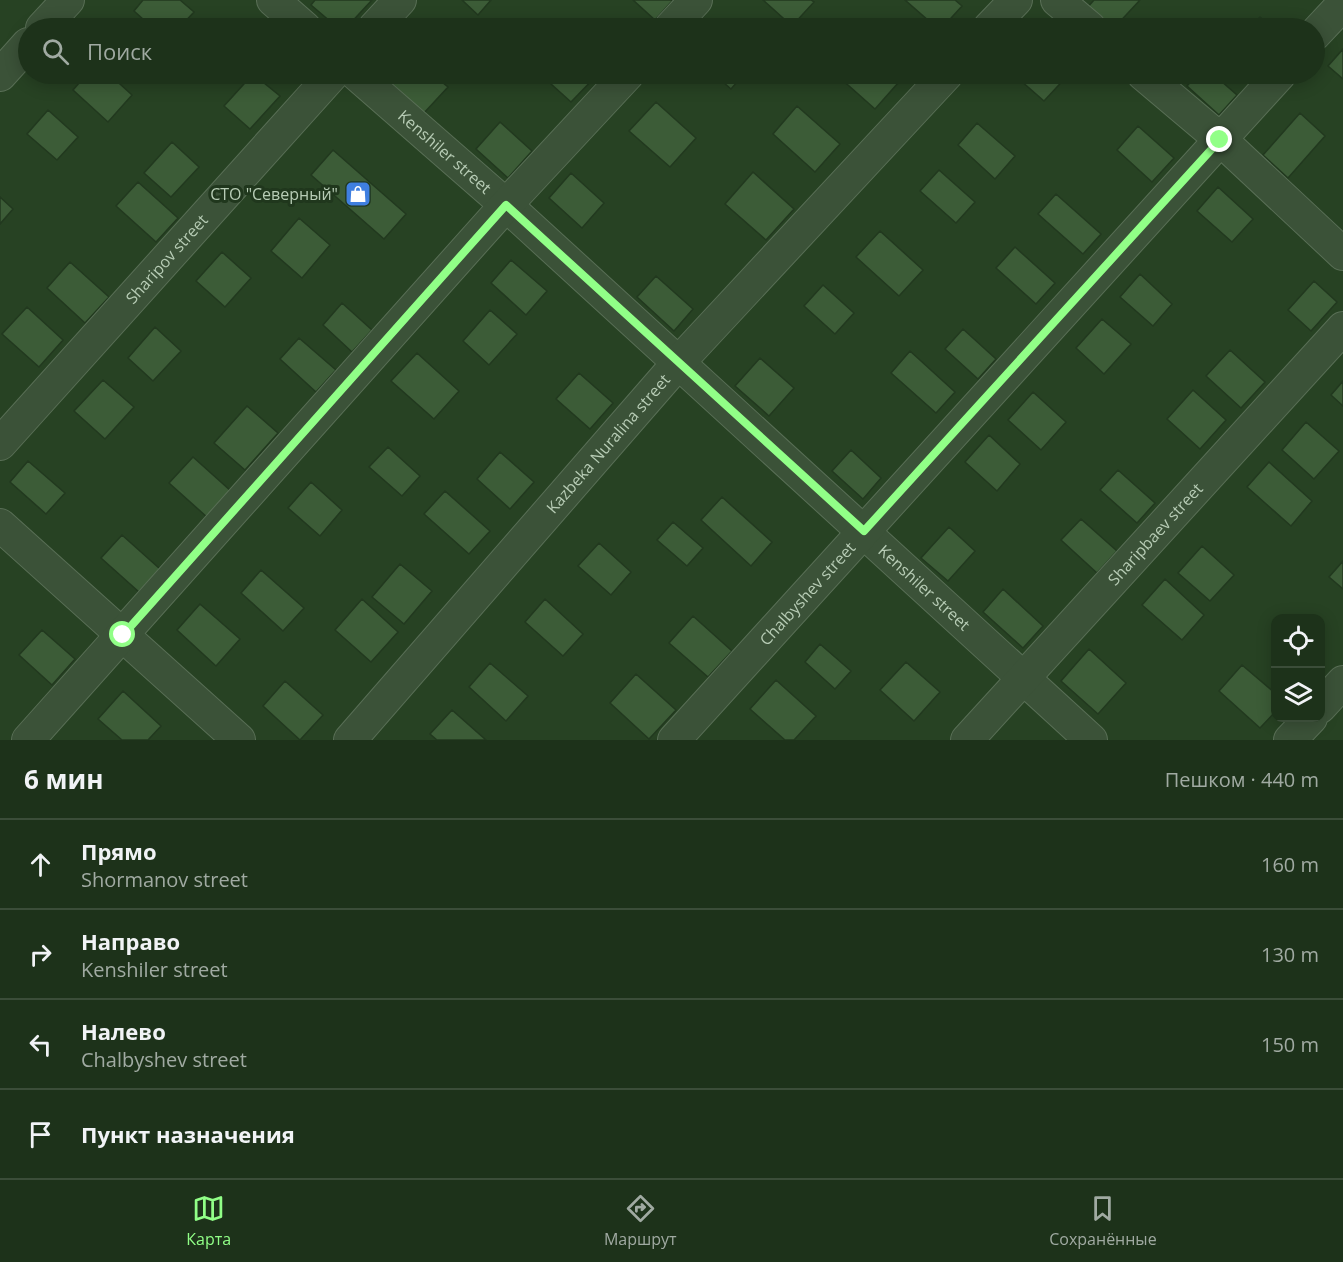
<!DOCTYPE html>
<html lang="ru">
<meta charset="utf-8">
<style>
body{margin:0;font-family:"Open Sans",sans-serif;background:#253a23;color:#f1f3f6}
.controls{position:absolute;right:18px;bottom:18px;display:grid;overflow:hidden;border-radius:12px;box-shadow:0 3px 15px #0003}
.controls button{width:54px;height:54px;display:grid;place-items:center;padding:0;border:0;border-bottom:2px solid #3b4d39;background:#1d321a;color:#f1f3f6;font:30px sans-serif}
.stop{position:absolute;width:18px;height:18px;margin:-14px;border:4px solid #91ff87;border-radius:50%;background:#fff}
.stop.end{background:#91ff87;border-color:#fff;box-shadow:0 2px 6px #0008}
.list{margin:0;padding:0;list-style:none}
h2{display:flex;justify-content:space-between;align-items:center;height:78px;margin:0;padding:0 24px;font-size:26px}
h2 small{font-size:20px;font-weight:400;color:#a0aaa2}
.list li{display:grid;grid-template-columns:39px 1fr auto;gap:18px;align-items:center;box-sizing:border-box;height:90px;padding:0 24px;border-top:2px solid #3b4d39}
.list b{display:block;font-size:22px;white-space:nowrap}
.list p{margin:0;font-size:20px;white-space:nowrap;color:#a0aaa2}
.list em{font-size:20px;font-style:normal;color:#a0aaa2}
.icon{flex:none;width:33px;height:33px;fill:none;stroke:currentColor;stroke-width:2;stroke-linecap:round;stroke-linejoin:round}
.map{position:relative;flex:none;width:1343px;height:740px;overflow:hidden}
.search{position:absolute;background:#1d321a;box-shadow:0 3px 15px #0003;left:18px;right:18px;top:18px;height:66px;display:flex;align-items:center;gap:15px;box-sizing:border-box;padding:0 21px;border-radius:33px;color:#a0aaa2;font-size:22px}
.sheet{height:438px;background:#1d321a}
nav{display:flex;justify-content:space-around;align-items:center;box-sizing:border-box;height:84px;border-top:2px solid #3b4d39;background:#1d321a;font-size:16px;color:#a0aaa2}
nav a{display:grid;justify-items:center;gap:3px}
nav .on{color:#91ff87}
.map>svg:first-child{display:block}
.building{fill:#3c5c37;stroke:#22391f;stroke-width:1.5}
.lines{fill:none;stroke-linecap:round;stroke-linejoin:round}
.minor-casing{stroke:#596f56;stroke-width:34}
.minor{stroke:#3b5238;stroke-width:32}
.route{stroke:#91ff87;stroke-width:8}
.labels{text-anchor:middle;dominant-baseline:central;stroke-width:6;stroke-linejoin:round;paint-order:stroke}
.street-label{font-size:16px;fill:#b7ccb5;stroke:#20371d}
.poi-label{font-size:16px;fill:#b7ccb5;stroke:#20371d;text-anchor:end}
</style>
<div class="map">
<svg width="1343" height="740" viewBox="0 0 1343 740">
<rect width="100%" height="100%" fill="#274223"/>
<path class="building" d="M143 0H180L194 12 179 28H153L134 11Z
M315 0H372L346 28H338L311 5Z
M462 0H491L478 15Z
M633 0H673L655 20Z
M763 0H811L814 2 792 26Z
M905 0H955L962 6 942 28H937Z
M1094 0H1140L1114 28H1110L1087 8Z
M1260 17 1273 28H1249Z
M1343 49V79L1328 66Z
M87 74H109L132 95 108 122 73 90Z
M253 74 280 96 250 129 224 106Z
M375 74H432L448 87 423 114Z
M540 74H598L571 102Z
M714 74H744L731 89Z
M842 74H887L898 83 875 109 839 77Z
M1026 74H1069L1044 101 1020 80Z
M1198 74H1213L1237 95 1219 115 1187 86Z
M656 102 696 138 670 167 629 131Z
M797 106 840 144 815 172 773 134Z
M48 110 78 137 57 160 27 134Z
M1300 113 1325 136 1288 178 1263 155Z
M500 122 532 151 508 178 476 149Z
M977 123 1015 156 995 179 958 145Z
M1138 126 1174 158 1152 182 1117 150Z
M172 142 199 167 171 197 144 173Z
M333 150 406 214 384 239 311 175Z
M939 170 975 202 956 223 920 191Z
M753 172 794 209 766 240 725 204Z
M571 173 604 203 582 228 549 198Z
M138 182 178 218 156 242 116 206Z
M1218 187 1253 219 1232 242 1197 211Z
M1056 194 1101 234 1083 254 1038 214Z
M0 197 13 209 0 224Z
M299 218 330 245 302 278 271 251Z
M880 231 923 270 899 296 856 257Z
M1015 247 1055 283 1036 304 996 268Z
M222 252 251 278 225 307 196 281Z
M511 260 547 291 526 315 491 283Z
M70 262 109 297 85 323 47 288Z
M1140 274 1172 304 1153 326 1120 297Z
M656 276 693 309 674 331 637 297Z
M1314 281 1337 302 1311 331 1288 310Z
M823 285 854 313 835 334 804 306Z
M342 303 372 330 352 352 323 325Z
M27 307 63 340 39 367 2 334Z
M490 310 517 334 489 365 463 341Z
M1102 319 1131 344 1104 374 1076 348Z
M155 327 181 351 153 381 128 358Z
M963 329 996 359 978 379 945 349Z
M299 338 336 370 316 392 280 359Z
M1230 350 1265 382 1241 408 1206 376Z
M910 351 955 392 936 413 891 373Z
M417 353 459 391 434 419 391 381Z
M760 358 794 388 769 416 735 386Z
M579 373 613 403 590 429 556 399Z
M103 380 134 407 105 439 74 411Z
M1343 381V406L1331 395Z
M1193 390 1226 420 1200 449 1167 419Z
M1033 392 1066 422 1041 450 1008 420Z
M247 406 278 433 245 470 214 443Z
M1306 422 1339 451 1314 479 1282 450Z
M989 435 1020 464 997 491 965 462Z
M388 447 420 476 402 496 369 467Z
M851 450 881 478 863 499 832 471Z
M500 452 534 482 510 509 477 479Z
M193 457 232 492 208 518 169 483Z
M28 461 65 493 46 514 10 482Z
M1269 462 1312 501 1291 526 1247 487Z
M1118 470 1155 503 1137 523 1100 490Z
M311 482 342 510 320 536 288 508Z
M445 491 490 531 469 554 424 514Z
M722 497 772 542 751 566 701 520Z
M1081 519 1117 551 1097 573 1061 540Z
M673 522 703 548 687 566 657 540Z
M949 527 975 551 948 581 921 558Z
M122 535 160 569 139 592 101 558Z
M599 543 631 572 611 595 578 566Z
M1202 546 1234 575 1210 601 1178 573Z
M1343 561V589L1329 577Z
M400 564 432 591 404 624 372 597Z
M261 570 304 608 283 631 241 593Z
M1165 579 1204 615 1182 640 1142 605Z
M1003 589 1043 626 1023 648 983 612Z
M362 599 398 632 371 662 335 630Z
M545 599 583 634 563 656 525 622Z
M200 604 240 639 216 666 177 630Z
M693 616 732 651 708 677 669 643Z
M42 630 75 659 52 685 19 655Z
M820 644 851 671 835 689 805 662Z
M1089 649 1126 683 1098 714 1061 681Z
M906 662 940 692 914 721 880 690Z
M490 663 528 696 506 721 469 687Z
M1242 665 1276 694V711L1260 728 1219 691Z
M636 674 676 710 649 739 610 703Z
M776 680 816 716 794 740H785L750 709Z
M285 681 323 715 300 740 263 706Z
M123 691 161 726 148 740H122L98 719Z
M452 710 486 740H437L430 734Z"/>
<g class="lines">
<g class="minor-casing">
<g id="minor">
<path d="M273 0 305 28"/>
<path d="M1057 0 1090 28"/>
<path d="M42 28 68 0"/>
<path d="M374 28 400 0"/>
<path d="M670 28 696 0"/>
<path d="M989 28 1016 0"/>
<path d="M1314 35 1343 4"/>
<path id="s1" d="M356 74 506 205 1091 740"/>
<path d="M1143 74 1220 139 1343 254"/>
<path d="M0 75 28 44"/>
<path id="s2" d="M0 444 333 74"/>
<path d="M0 525 239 740"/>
<path d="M1320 707 1343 682"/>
<path d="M28 740 506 205 628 74"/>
<path id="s3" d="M350 740 679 362 947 74"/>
<path id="s4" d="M674 740 1280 74"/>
<path id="s5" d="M967 740 1343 328"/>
<path d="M1290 740 1311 718"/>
</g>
</g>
<use href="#minor" class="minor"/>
</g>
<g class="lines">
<path class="route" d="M123 635 506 205 864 531 1220 140"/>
</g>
<defs>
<g id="shop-square" transform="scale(1.35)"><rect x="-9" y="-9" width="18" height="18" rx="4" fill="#3f7fe0" stroke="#20371d"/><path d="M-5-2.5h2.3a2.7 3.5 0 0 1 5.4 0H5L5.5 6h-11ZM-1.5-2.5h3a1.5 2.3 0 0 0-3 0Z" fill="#fff"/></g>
</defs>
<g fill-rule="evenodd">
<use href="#shop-square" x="358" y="194"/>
</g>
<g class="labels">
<g class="street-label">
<text stroke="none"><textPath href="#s1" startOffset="118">Kenshiler street</textPath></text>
<text stroke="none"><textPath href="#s2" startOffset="249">Sharipov street</textPath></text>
<text stroke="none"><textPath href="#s3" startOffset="393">Kazbeka Nuralina street</textPath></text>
<text stroke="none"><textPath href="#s5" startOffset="279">Sharipbaev street</textPath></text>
<text stroke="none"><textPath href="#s1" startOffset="766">Kenshiler street</textPath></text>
<text stroke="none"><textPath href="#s4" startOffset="198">Chalbyshev street</textPath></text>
</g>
<g class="poi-label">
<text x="338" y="194">СТО "Северный"</text>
</g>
</g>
</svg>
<div class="controls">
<button><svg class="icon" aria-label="locate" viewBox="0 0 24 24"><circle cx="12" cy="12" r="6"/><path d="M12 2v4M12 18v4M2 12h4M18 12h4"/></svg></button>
<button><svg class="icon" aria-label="layers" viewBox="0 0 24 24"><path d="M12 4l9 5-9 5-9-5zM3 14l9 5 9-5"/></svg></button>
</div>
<div class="stop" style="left:123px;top:635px"></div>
<div class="stop end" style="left:1220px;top:140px"></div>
<div class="search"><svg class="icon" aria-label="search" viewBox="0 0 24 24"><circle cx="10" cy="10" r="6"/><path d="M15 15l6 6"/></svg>Поиск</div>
</div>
<section class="sheet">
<h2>6 мин<small>Пешком · 440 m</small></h2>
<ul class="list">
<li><svg class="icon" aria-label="ahead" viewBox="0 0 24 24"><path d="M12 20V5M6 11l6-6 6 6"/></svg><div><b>Прямо</b><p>Shormanov street</p></div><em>160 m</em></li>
<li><svg class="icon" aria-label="right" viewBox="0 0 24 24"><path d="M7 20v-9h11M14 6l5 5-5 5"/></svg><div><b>Направо</b><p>Kenshiler street</p></div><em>130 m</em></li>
<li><svg class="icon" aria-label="left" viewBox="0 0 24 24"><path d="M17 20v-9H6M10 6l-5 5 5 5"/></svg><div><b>Налево</b><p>Chalbyshev street</p></div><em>150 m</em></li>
<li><svg class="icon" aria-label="arrive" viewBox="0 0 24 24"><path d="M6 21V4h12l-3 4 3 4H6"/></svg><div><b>Пункт назначения</b></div></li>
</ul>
</section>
<nav>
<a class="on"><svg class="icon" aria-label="map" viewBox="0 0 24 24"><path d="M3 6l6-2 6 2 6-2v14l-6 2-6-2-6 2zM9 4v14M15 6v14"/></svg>Карта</a>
<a><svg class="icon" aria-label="directions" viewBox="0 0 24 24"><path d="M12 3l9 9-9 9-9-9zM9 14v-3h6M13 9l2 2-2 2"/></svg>Маршрут</a>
<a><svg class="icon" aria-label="saved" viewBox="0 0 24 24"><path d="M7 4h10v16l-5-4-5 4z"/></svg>Сохранённые</a>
</nav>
